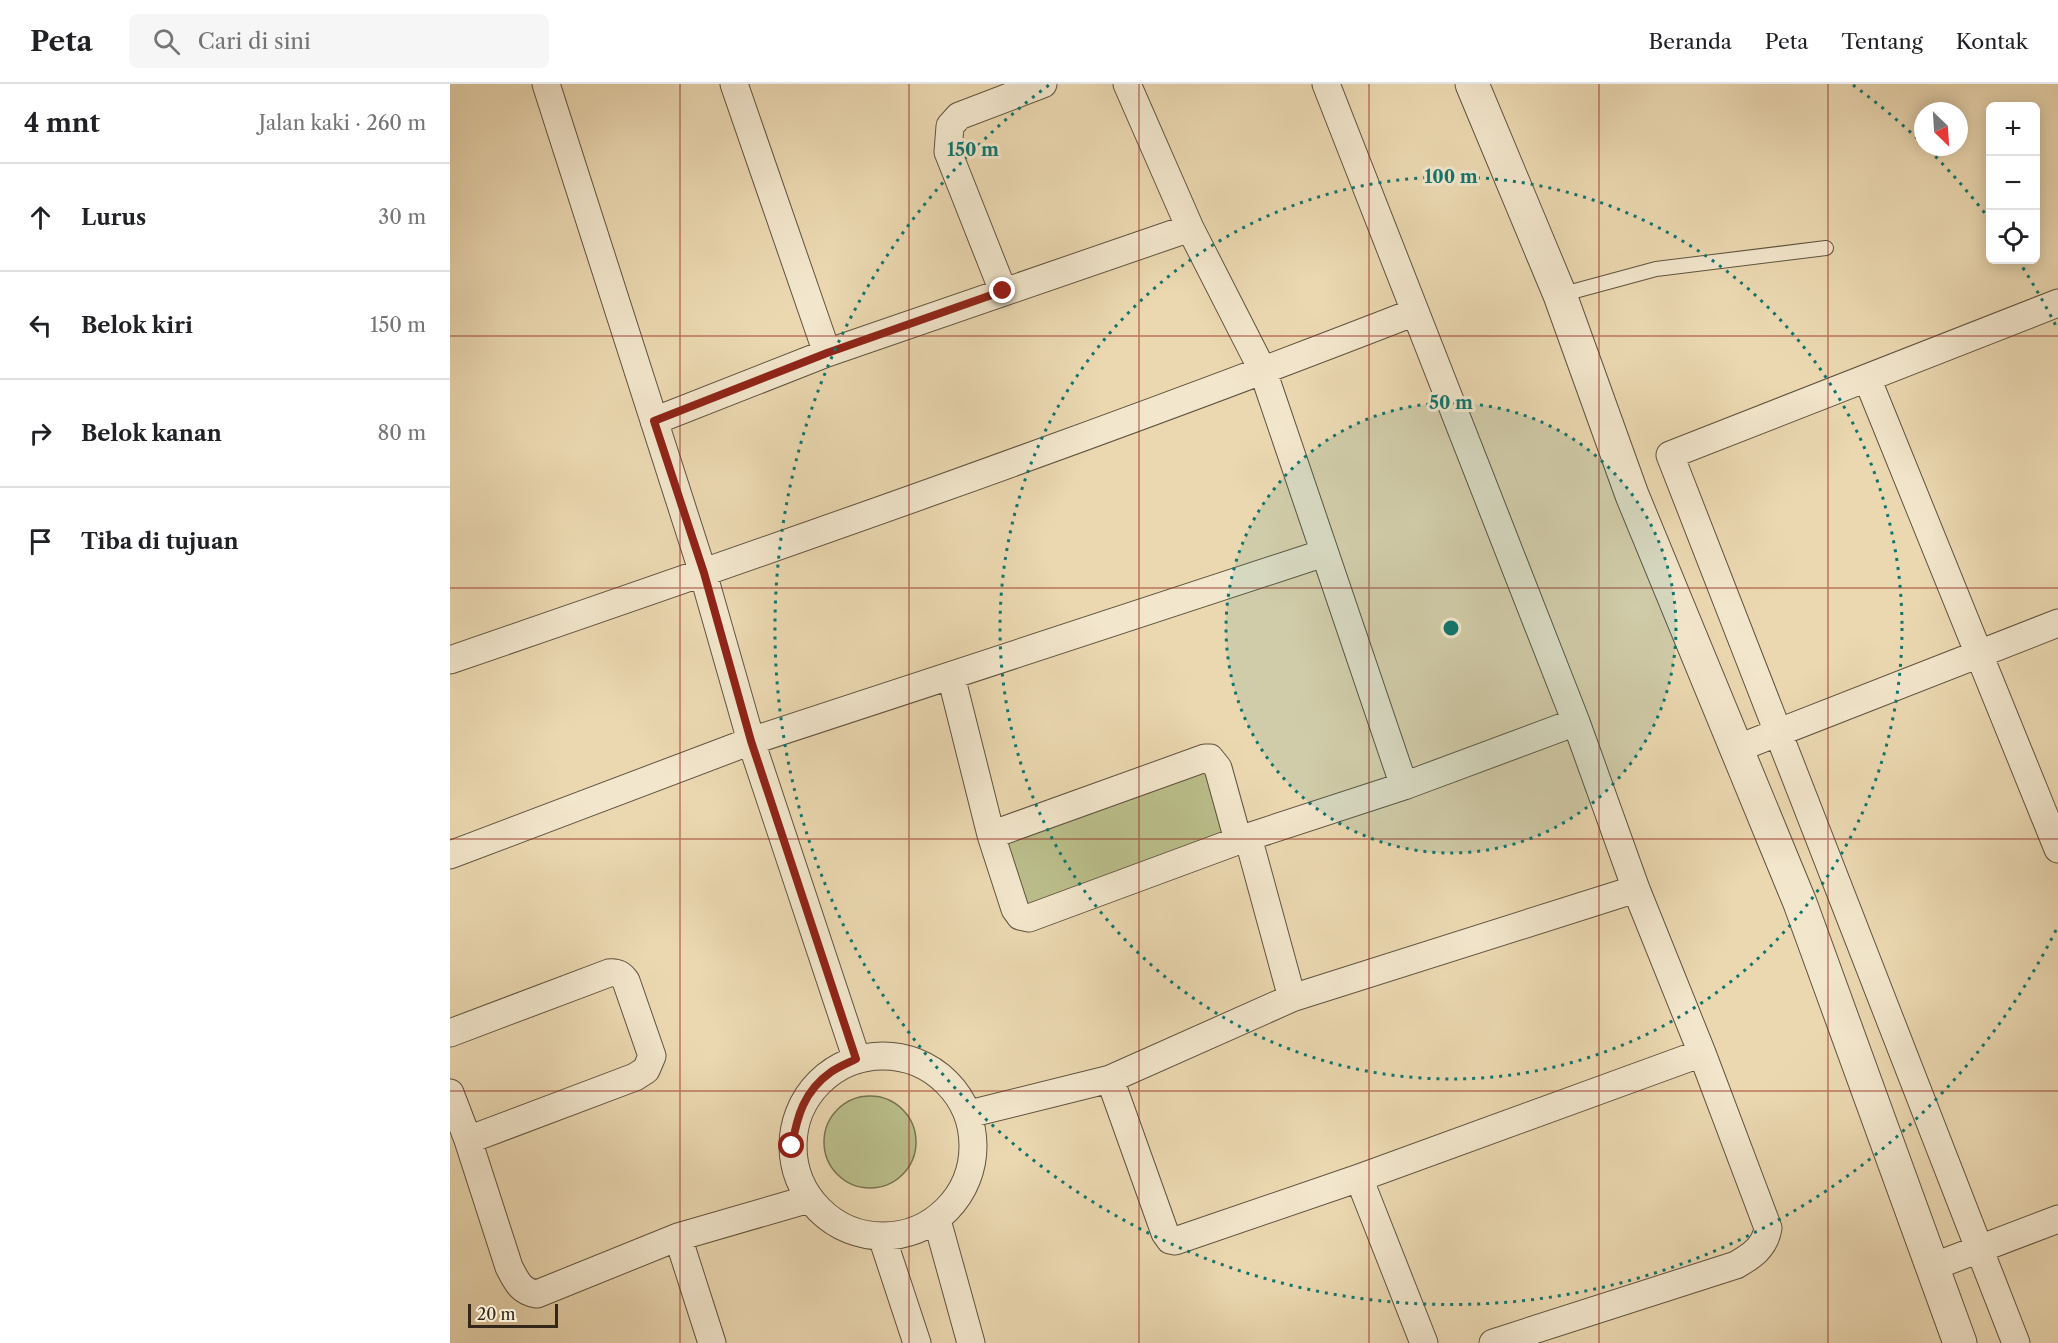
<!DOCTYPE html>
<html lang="id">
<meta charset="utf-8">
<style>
body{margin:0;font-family:"Libre Caslon Text",serif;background:#f6f6f6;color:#202124}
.controls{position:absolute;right:18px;top:18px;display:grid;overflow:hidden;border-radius:9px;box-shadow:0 3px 15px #0003}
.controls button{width:54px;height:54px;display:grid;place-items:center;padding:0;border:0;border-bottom:2px solid #e0e0e0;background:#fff;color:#202124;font:30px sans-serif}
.compass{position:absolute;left:1464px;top:18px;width:54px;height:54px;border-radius:50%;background:#fff;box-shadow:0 3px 15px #0003;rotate:155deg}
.scale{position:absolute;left:18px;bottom:15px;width:90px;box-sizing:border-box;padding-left:6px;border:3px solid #322719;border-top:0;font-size:16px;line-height:21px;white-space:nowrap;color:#322719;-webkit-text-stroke:4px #f2e6cc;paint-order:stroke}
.stop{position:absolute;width:18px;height:18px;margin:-14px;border:4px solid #8f2418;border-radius:50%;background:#fff}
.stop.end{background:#8f2418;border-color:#fff;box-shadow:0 2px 6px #0008}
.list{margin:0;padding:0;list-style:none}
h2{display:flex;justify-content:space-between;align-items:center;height:78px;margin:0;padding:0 24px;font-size:26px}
h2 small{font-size:20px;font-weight:400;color:#757577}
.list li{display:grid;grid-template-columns:39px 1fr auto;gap:18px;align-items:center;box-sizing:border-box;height:108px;padding:0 24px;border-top:2px solid #e0e0e0}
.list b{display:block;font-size:22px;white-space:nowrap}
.list em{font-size:20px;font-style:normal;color:#757577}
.icon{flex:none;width:33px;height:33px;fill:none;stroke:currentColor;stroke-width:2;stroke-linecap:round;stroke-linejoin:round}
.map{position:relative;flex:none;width:1608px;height:1259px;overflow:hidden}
header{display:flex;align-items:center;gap:36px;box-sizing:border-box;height:84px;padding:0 30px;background:#fff;border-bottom:2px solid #e0e0e0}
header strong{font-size:28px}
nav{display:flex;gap:33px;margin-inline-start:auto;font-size:21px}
.search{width:420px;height:54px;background:#f6f6f6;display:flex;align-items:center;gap:15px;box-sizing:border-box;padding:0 21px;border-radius:9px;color:#757577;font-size:22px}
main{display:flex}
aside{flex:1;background:#fff}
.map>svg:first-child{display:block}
.green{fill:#babe8a;stroke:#767252;stroke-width:1.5}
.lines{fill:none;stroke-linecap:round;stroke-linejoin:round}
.service-casing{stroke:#60533f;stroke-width:16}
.minor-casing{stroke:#60533f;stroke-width:29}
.tertiary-casing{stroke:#60533f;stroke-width:35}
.service{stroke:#f2e6cc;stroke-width:14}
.minor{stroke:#f2e6cc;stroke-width:27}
.tertiary{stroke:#f2e6cc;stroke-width:33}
.route{stroke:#8f2418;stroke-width:8}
.grid{fill:none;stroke:#8f2418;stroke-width:1.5;stroke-opacity:0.55}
.ring{fill:none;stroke:#0f766e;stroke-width:3;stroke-dasharray:3 6}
.centre{fill:#0f766e;stroke:#f2e6cc;stroke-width:3}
.ring-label{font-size:18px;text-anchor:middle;font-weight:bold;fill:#0f766e;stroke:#f2e6cc;stroke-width:6;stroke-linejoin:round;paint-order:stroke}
</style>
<header>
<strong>Peta</strong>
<div class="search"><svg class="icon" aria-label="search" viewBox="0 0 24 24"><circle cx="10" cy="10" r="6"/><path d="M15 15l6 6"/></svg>Cari di sini</div>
<nav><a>Beranda</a><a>Peta</a><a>Tentang</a><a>Kontak</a></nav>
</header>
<main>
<aside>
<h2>4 mnt<small>Jalan kaki · 260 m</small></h2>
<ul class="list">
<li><svg class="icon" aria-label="ahead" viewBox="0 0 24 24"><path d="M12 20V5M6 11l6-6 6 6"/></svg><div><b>Lurus</b></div><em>30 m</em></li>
<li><svg class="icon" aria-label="left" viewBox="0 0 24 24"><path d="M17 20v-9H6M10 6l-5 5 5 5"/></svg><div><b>Belok kiri</b></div><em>150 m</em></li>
<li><svg class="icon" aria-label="right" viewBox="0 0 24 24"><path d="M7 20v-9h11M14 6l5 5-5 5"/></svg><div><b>Belok kanan</b></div><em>80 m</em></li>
<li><svg class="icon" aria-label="arrive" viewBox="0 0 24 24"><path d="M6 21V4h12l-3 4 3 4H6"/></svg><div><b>Tiba di tujuan</b></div></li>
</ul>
</aside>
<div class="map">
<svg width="1608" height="1259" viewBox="0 0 1608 1259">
<rect width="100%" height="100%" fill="#ebd8b1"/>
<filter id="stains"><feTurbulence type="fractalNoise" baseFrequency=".00333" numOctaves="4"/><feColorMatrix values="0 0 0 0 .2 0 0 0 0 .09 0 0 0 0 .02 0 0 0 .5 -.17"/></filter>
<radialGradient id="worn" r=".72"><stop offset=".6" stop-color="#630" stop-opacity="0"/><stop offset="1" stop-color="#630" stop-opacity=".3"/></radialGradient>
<path class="green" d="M761 674 787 755 575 832 543 751Z
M374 1058a46 46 0 1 1 92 0a46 46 0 1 1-92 0Z"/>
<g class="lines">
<g class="service-casing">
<path id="service" d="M1110 211 1206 185 1376 164"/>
</g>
<g class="minor-casing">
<path id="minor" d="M96 0 253 489 301 657 407 976
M284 0 377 269
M677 0 740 144 813 287 954 702
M876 0 1126 638 1186 805 1252 969 1318 1144C1315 1163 1302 1172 1286 1181L1043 1259
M553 207 498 68 500 42 509 32 593 0
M1417 294 1608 765
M204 337 377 269 740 144
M0 576C323 465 647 352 965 228
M501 592 541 751 565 825 570 832 579 834 798 753 954 702 1126 638
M1286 665 1608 539
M541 751 755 674H760L768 684 788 756
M798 753 842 914
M0 771 301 657 874 469
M0 949 159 889C167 888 171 890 176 897L202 972 196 986 185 993 18 1056
M343 1062a90 90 0 1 1 180 0a90 90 0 1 1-180 0Z
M660 995 715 1149 720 1156 725 1157 909 1094 1252 969
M0 1009 18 1056 59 1183C66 1197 71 1208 87 1210L228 1153 359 1115
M519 1030 660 995 842 914 1186 805
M909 1094 974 1259
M487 1136 521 1259
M228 1153 262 1259
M432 1153 467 1259
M1482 1183 1608 1135
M1566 1259 1220 371 1608 219"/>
</g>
<g class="tertiary-casing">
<path id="tertiary" d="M1022 0 1110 211 1182 411 1350 819 1510 1259"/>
</g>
<use href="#service" class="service"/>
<use href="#minor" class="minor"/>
<use href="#tertiary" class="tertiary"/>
</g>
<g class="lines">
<path class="route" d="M342 1062C347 1032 354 1007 381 988 388 983 398 979 406 975L301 657 254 489 204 337 377 269 553 207"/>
</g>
<path class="grid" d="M230 0V1259M459 0V1259M689 0V1259M919 0V1259M1149 0V1259M1378 0V1259M0 252H1608M0 504H1608M0 755H1608M0 1007H1608"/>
<circle cx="1001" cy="544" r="225" fill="#0f766e" fill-opacity=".12"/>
<g class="ring">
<circle cx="1001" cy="544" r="225"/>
<circle cx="1001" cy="544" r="451"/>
<path d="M1606 846A676 676 0 1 1 599 1M1403 1A676 676 0 0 1 1471 58M1479 66A676 676 0 0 1 1537 132M1568 176A676 676 0 0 1 1606 242"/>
</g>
<circle cx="1001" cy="544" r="9" class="centre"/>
<g class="ring-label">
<text x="523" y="72">150 m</text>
<text x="1001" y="99">100 m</text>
<text x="1001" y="325">50 m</text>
</g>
<rect width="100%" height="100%" filter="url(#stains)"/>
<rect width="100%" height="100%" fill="url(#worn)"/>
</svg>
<div class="controls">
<button>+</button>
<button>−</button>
<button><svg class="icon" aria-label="locate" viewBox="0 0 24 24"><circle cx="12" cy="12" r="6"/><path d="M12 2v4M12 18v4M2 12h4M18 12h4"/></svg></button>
</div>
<svg class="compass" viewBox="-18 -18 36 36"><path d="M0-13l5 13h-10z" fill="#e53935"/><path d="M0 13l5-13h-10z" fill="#757577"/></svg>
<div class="scale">20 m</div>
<div class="stop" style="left:342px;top:1062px"></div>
<div class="stop end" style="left:553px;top:207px"></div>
</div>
</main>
